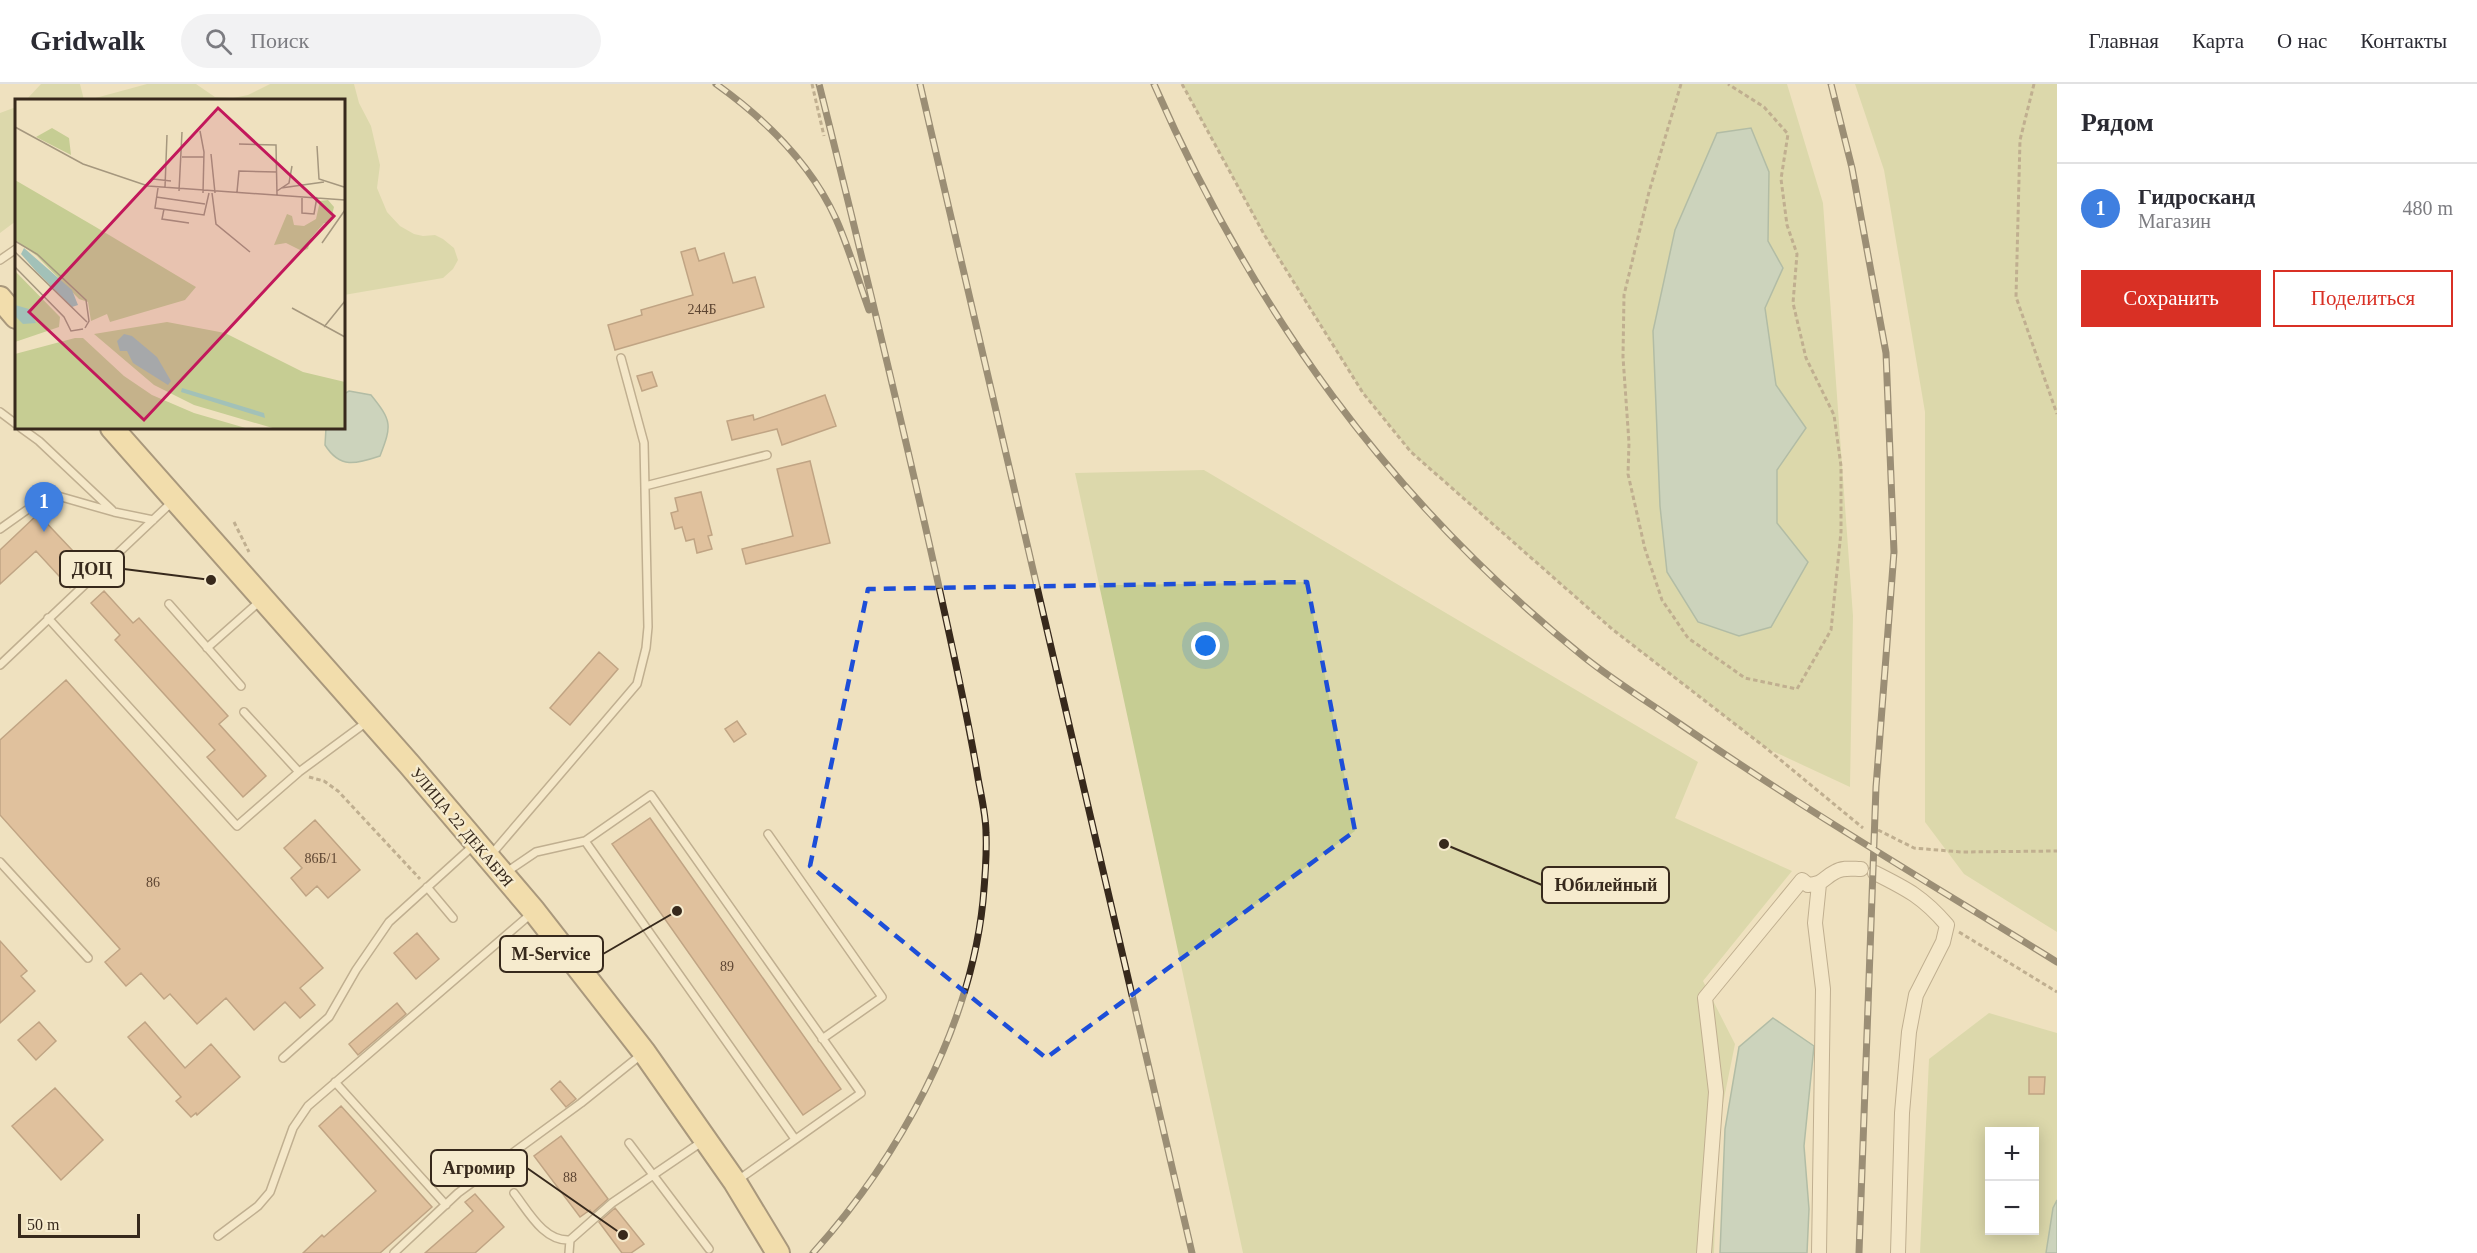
<!DOCTYPE html>
<html lang="ru">
<meta charset="utf-8">
<style>
body{margin:0;font-family:"Times New Roman",serif;background:#f2f2f3;color:#2b2b33}
.controls{position:absolute;right:18px;bottom:18px;display:grid;overflow:hidden;border-radius:0px;box-shadow:0 3px 15px #0003}
.controls button{width:54px;height:54px;display:grid;place-items:center;padding:0;border:0;border-bottom:2px solid #e1e1e2;background:#fff;color:#2b2b33;font:30px sans-serif}
.scale{position:absolute;left:18px;bottom:15px;width:122px;box-sizing:border-box;padding-left:6px;border:3px solid #37291c;border-top:0;font-size:16px;line-height:21px;white-space:nowrap;color:#37291c;-webkit-text-stroke:4px #f6ebce;paint-order:stroke}
.you{position:absolute;left:1206px;top:562px;width:21px;height:21px;margin:-15px;border:4px solid #fff;border-radius:50%;background:#1a73e8;box-shadow:0 0 0 9px #1a73e833}
.badge{display:grid;place-items:center;width:39px;height:39px;border-radius:50%;background:#d93025;color:#fff;font-size:20px;font-weight:700}
.pin{position:absolute;translate:-50% -50px;filter:drop-shadow(0 2px 3px #0008)}
.pin::after{content:'';position:absolute;top:32px;width:21px;height:18px;background:inherit;clip-path:polygon(0 0,100% 0,50% 100%)}
.list{margin:0;padding:0;list-style:none}
h2{display:flex;justify-content:space-between;align-items:center;height:78px;margin:0;padding:0 24px;font-size:26px}
h2 small{font-size:20px;font-weight:400;color:#7c7c81}
.list li{display:grid;grid-template-columns:39px 1fr auto;gap:18px;align-items:center;box-sizing:border-box;height:90px;padding:0 24px;border-top:2px solid #e1e1e2}
.list b{display:block;font-size:22px;white-space:nowrap}
.list p{margin:0;font-size:20px;white-space:nowrap;color:#7c7c81}
.list em{font-size:20px;font-style:normal;color:#7c7c81}
.actions{display:flex;gap:12px;padding:18px 24px}
.actions a{flex:1;padding:14px 0;border:2px solid #d93025;border-radius:0px;text-align:center;font-size:21px;color:#d93025}
.actions .main{background:#d93025;color:#fff}
.icon{flex:none;width:33px;height:33px;fill:none;stroke:currentColor;stroke-width:2;stroke-linecap:round;stroke-linejoin:round}
.map{position:relative;flex:none;width:2057px;height:1169px;overflow:hidden}
header{display:flex;align-items:center;gap:36px;box-sizing:border-box;height:84px;padding:0 30px;background:#fff;border-bottom:2px solid #e1e1e2}
header strong{font-size:28px}
nav{display:flex;gap:33px;margin-inline-start:auto;font-size:21px}
.search{width:420px;height:54px;background:#f2f2f3;display:flex;align-items:center;gap:15px;box-sizing:border-box;padding:0 21px;border-radius:33px;color:#7c7c81;font-size:22px}
main{display:flex}
aside{flex:1;background:#fff}
.map>svg:first-child{display:block}
.green{fill:#c6cd93;fill-rule:evenodd}
.water{fill:#a2c1b8;stroke:#698f86;stroke-width:1.5}
.building{fill:#cf9a73;stroke:#885a3c;stroke-width:1.5}
.lines{fill:none;stroke-linecap:round;stroke-linejoin:round}
.lane-casing{stroke:#887157;stroke-width:10}
.street-casing{stroke:#887157;stroke-width:16}
.primary-casing{stroke:#563f2b;stroke-width:26}
.path{stroke:#887157;stroke-width:3;stroke-dasharray:4.5 3;stroke-linecap:butt}
.lane{stroke:#faeed2;stroke-width:7}
.street{stroke:#faeed2;stroke-width:14}
.primary{stroke:#f5d794;stroke-width:22}
.rail-casing{stroke:#37291c;stroke-width:7}
.rail{stroke:#f6ebce;stroke-width:4.5;stroke-dasharray:14;stroke-linecap:butt}
.marked{fill:none;stroke:#1d4ed8;stroke-width:4.5;stroke-dasharray:12 8;stroke-linejoin:round}
.labels{text-anchor:middle;dominant-baseline:central;stroke-width:4.5;stroke-linejoin:round;paint-order:stroke}
.number-label{font-size:14px;fill:#5d4532}
.street-label{font-size:16px;fill:#37291c;stroke:#f6ebce}
.inset-road{fill:none;stroke:#a5977e;stroke-width:1.5}
.view{fill:#c2185b;fill-opacity:0.15;stroke:#c2185b;stroke-width:3}
.inset-edge{fill:none;stroke:#37291c;stroke-width:3}
.leader{fill:none;stroke:#37291c;stroke-width:2}
.callout-dot{fill:#37291c;stroke:#f6ebce;stroke-width:2}
.callout{fill:#f6ebce;stroke:#37291c;stroke-width:2}
.callout-label{font-size:18px;text-anchor:middle;font-weight:bold;fill:#37291c}
</style>
<header>
<strong>Gridwalk</strong>
<div class="search"><svg class="icon" aria-label="search" viewBox="0 0 24 24"><circle cx="10" cy="10" r="6"/><path d="M15 15l6 6"/></svg>Поиск</div>
<nav><a>Главная</a><a>Карта</a><a>О нас</a><a>Контакты</a></nav>
</header>
<main>
<div class="map">
<svg width="2057" height="1169" viewBox="0 0 2057 1169">
<rect width="100%" height="100%" fill="#efe1bf"/>
<path class="green" d="M41 0H80L84 16H26Z
M147 0H196L215 13 233 14 248 11 270 0H354L359 19 371 42 380 81 377 104 387 128 400 142 414 150 423 152 435 151 443 155 454 164 458 176 453 185 443 194 344 211V16H88Z
M1182 0H1787L1823 119 1853 532 1850 703 1766 664 1612 545 1411 368 1363 309 1265 152Z
M1855 0H2057V848L1964 790 1925 738V328L1884 86Z
M16 23V137L0 149V29Z
M1204 386 1698 678 1675 734 1792 787 1703 897 1735 960 1718 1044 1714 1169H1243L1075 389Z
M1989 929 2057 949V1169H1920L1929 975ZM1990 1048H2034V1146H1990Z"/>
<path class="water" d="M1751 44 1769 88 1768 157 1783 184 1765 224 1776 301 1806 344 1777 386V439L1808 478 1771 543 1739 552 1698 538 1667 488 1660 422 1653 247 1675 146 1717 49Z
M349 307 371 311C392 337 392 341 380 372 356 380 340 385 325 361L326 344H344V310Z
M1773 934 1814 962 1804 1062 1809 1125 1807 1169H1720L1725 1045 1739 963Z
M2057 1116V1169H2046L2053 1124Z"/>
<path class="building" d="M695 164 699 177 724 169 733 199 755 193 764 223 615 266 608 241 642 231 641 226 693 211 681 168Z
M652 288 657 302 642 307 637 292Z
M825 311 836 342 782 361 777 345 732 356 727 337 753 331 754 336Z
M810 377 830 459 746 480 742 465 793 452 777 385Z
M701 408 712 451 708 452 712 465 697 469 694 455 686 457 682 443 675 445 671 429 678 427 675 414Z
M38 430 90 485 70 504 36 467 0 500V466Z
M104 507 133 539 139 534 228 632 219 640 266 692 243 713 207 673 215 666 115 556 120 551 91 519Z
M599 568 618 585 570 641 550 624Z
M66 596 323 884 300 904 315 921 300 934 285 918 254 946 226 914 197 940 170 910 164 915 141 889 126 902 105 878 120 865 0 731V656Z
M737 637 746 650 734 658 725 645Z
M650 734 841 1005 803 1031 612 760Z
M315 736 360 786 328 814 317 802 306 812 291 794 302 784 284 764Z
M417 849 439 875 416 895 394 869Z
M0 857 27 887 21 892 35 907 0 939Z
M397 919 406 930 358 971 349 960Z
M39 938 56 957 36 976 18 956Z
M145 938 185 984 211 960 240 993 197 1031 196 1029 191 1033 176 1017 181 1013 128 953Z
M2029 993H2045L2044 1010H2029Z
M560 997 576 1015 566 1023 551 1005Z
M55 1004 103 1056 61 1096 12 1042Z
M341 1022 432 1123 380 1169H303L322 1151 324 1153 376 1107 319 1042Z
M561 1052 608 1115 592 1129 590 1126 580 1133 534 1072Z
M475 1110 504 1143 475 1169H425L473 1127 465 1118Z
M615 1124 644 1160 631 1169H622L599 1138Z"/>
<g class="lines">
<g class="lane-casing">
<path id="lane" d="M0 176 16 165
M0 328 16 340
M21 344 39 357 112 426
M645 402 767 371
M0 445 31 423 49 413 58 412 114 428 153 436
M169 520 241 602
M48 534 237 742 299 688 368 637
M207 564 259 518
M0 581 173 417
M244 628 299 688
M768 750 882 913 822 955
M585 757 795 1055
M490 772 637 600 646 564 648 543 644 359 621 274
M0 778 88 874
M505 789 536 768 585 757 651 711 861 1009 738 1096
M427 803 453 834
M283 974 329 933 356 886 389 838 474 761
M335 998 446 1121
M629 1059 709 1165
M514 1109C528 1127 544 1158 570 1156L612 1119 703 1057
M218 1152 258 1122 270 1108 293 1044 308 1022 532 829
M394 1169 458 1109 581 1019 642 970
M569 1169 570 1156"/>
</g>
<g class="street-casing">
<path id="street" d="M1875 789C1907 805 1923 813 1947 841L1943 858 1916 911 1909 948 1902 1029 1898 1169
M1704 1169 1716 1008 1705 914 1802 796 1808 801C1824 800 1823 794 1835 788 1843 783 1853 785 1861 785
M1819 1169 1823 905 1815 839 1819 800"/>
</g>
<g class="primary-casing">
<path id="primary" d="M0 214 16 233
M112 344 409 680 534 827 644 968 735 1098 778 1169"/>
</g>
<path class="path" d="M812 0 824 52
M1182 0 1265 152 1363 309 1411 368 1612 545 1766 664 1863 744
M1681 0 1649 108 1624 211 1623 273 1629 359 1628 390 1645 465 1662 516 1688 554 1745 594 1797 605 1831 546 1841 448V382L1834 331 1806 274 1793 219 1797 170 1787 141 1781 95 1788 50 1764 23 1728 0
M2034 0 2020 56 2016 213 2057 330
M234 438 249 468
M309 693 324 697 338 707 420 795
M1878 746 1914 764 1962 768 2057 767
M1959 848 2057 908"/>
<use href="#lane" class="lane"/>
<use href="#street" class="street"/>
<use href="#primary" class="primary"/>
<g class="rail-casing">
<path id="rail" d="M716 0C765 35 811 80 836 135 849 164 858 196 869 226
M920 0 1192 1169
M1154 0C1254 228 1389 416 1584 573 1614 597 1648 618 1680 640 1802 724 1931 800 2057 878
M1831 0 1852 84 1886 269 1894 468 1876 703 1859 1169
M813 1169C898 1075 970 945 983 817 985 795 987 771 986 749 986 729 980 708 977 688 966 623 951 558 937 494 900 329 860 164 819 0"/>
</g>
<use href="#rail" class="rail"/>
</g>
<path d="M0 0H2057V1169H0ZM1307 498 1355 747 1046 974 810 782 868 505Z" fill="#efe1bf" fill-opacity=".55" fill-rule="evenodd"/>
<path class="marked" d="M1307 498 1355 747 1046 974 810 782 868 505Z"/>
<g class="labels">
<g class="number-label">
<text x="702" y="225">244Б</text>
<text x="321" y="774">86Б/1</text>
<text x="153" y="798">86</text>
<text x="727" y="882">89</text>
<text x="570" y="1093">88</text>
</g>
<g class="street-label">
<text transform="translate(462 743) rotate(50)">УЛИЦА 22 ДЕКАБРЯ</text>
</g>
</g>
<g transform="translate(15 15)">
<rect width="330" height="330" fill="#efe1bf"/>
<path d="M37 29 54 39 56 56 21 38ZM0 81 79 127 181 188 170 201 95 223 92 215 76 222 73 203 64 200 22 157 0 141ZM313 101 319 108 315 124H309L296 139 293 150 287 152 271 144 259 146 272 115 277 117 279 126 289 127 301 120 305 102ZM0 172 45 218 44 228 0 243ZM152 223 210 234 288 273 330 283V330H261L179 306 139 286 79 235ZM60 239H68L109 277 137 296 179 314 234 330H0V255Z" fill="#c6cd93"/>
<path d="M9 149 57 191 63 206 57 208 21 172 6 155ZM0 206 14 210 21 224 8 225 0 217ZM109 235 117 237 142 258 156 282 153 286 118 264 112 252H105L102 242ZM167 289 249 314 250 319 166 293Z" fill="#a2c1b8"/>
<path class="inset-road" d="M0 28 68 65 133 87 330 101M185 32 189 53 188 94M224 45 261 46 262 96M302 47 304 80 329 88M196 55 200 94M167 58H189M138 80 156 82M150 88 152 36M143 89 140 109 189 116 194 94M266 89 309 83M164 92 167 33M262 92 274 84 277 67M222 93 224 72 262 73M197 94 201 125 235 153M141 98 190 105M287 99V114L299 115 302 98M149 110 147 120 174 124M0 142 22 155 71 201 74 222 70 229M307 144 330 111M0 153 72 223M0 168 49 218 56 232 68 230M277 209 330 238M309 228 330 202"/>
<path class="view" d="M203 9 319 117 129 321 14 213Z"/>
<rect width="330" height="330" class="inset-edge"/>
</g>
<path class="leader" d="M211 496L124 485M1444 760L1542 801M677 827L603 870M623 1151L527 1084"/>
<g class="callout-dot">
<circle cx="211" cy="496" r="6"/>
<circle cx="1444" cy="760" r="6"/>
<circle cx="677" cy="827" r="6"/>
<circle cx="623" cy="1151" r="6"/>
</g>
<g class="callout">
<rect x="60" y="467" width="64" height="36" rx="6"/>
<rect x="1542" y="783" width="127" height="36" rx="6"/>
<rect x="500" y="852" width="103" height="36" rx="6"/>
<rect x="431" y="1066" width="96" height="36" rx="6"/>
</g>
<g class="callout-label">
<text x="92" y="491">ДОЦ</text>
<text x="1606" y="807">Юбилейный</text>
<text x="551" y="876">M-Service</text>
<text x="479" y="1090">Агромир</text>
</g>
</svg>
<div class="controls">
<button>+</button>
<button>−</button>
</div>
<div class="scale">50 m</div>
<div class="you"></div>
<div class="pin badge" style="left:44px;top:448px;background:#3f7fe0">1</div>
</div>
<aside>
<h2>Рядом<small></small></h2>
<ul class="list">
<li><span class="badge" style="background:#3f7fe0">1</span><div><b>Гидросканд</b><p>Магазин</p></div><em>480 m</em></li>
</ul>
<div class="actions"><a class="main">Сохранить</a><a>Поделиться</a></div>
</aside>
</main>
